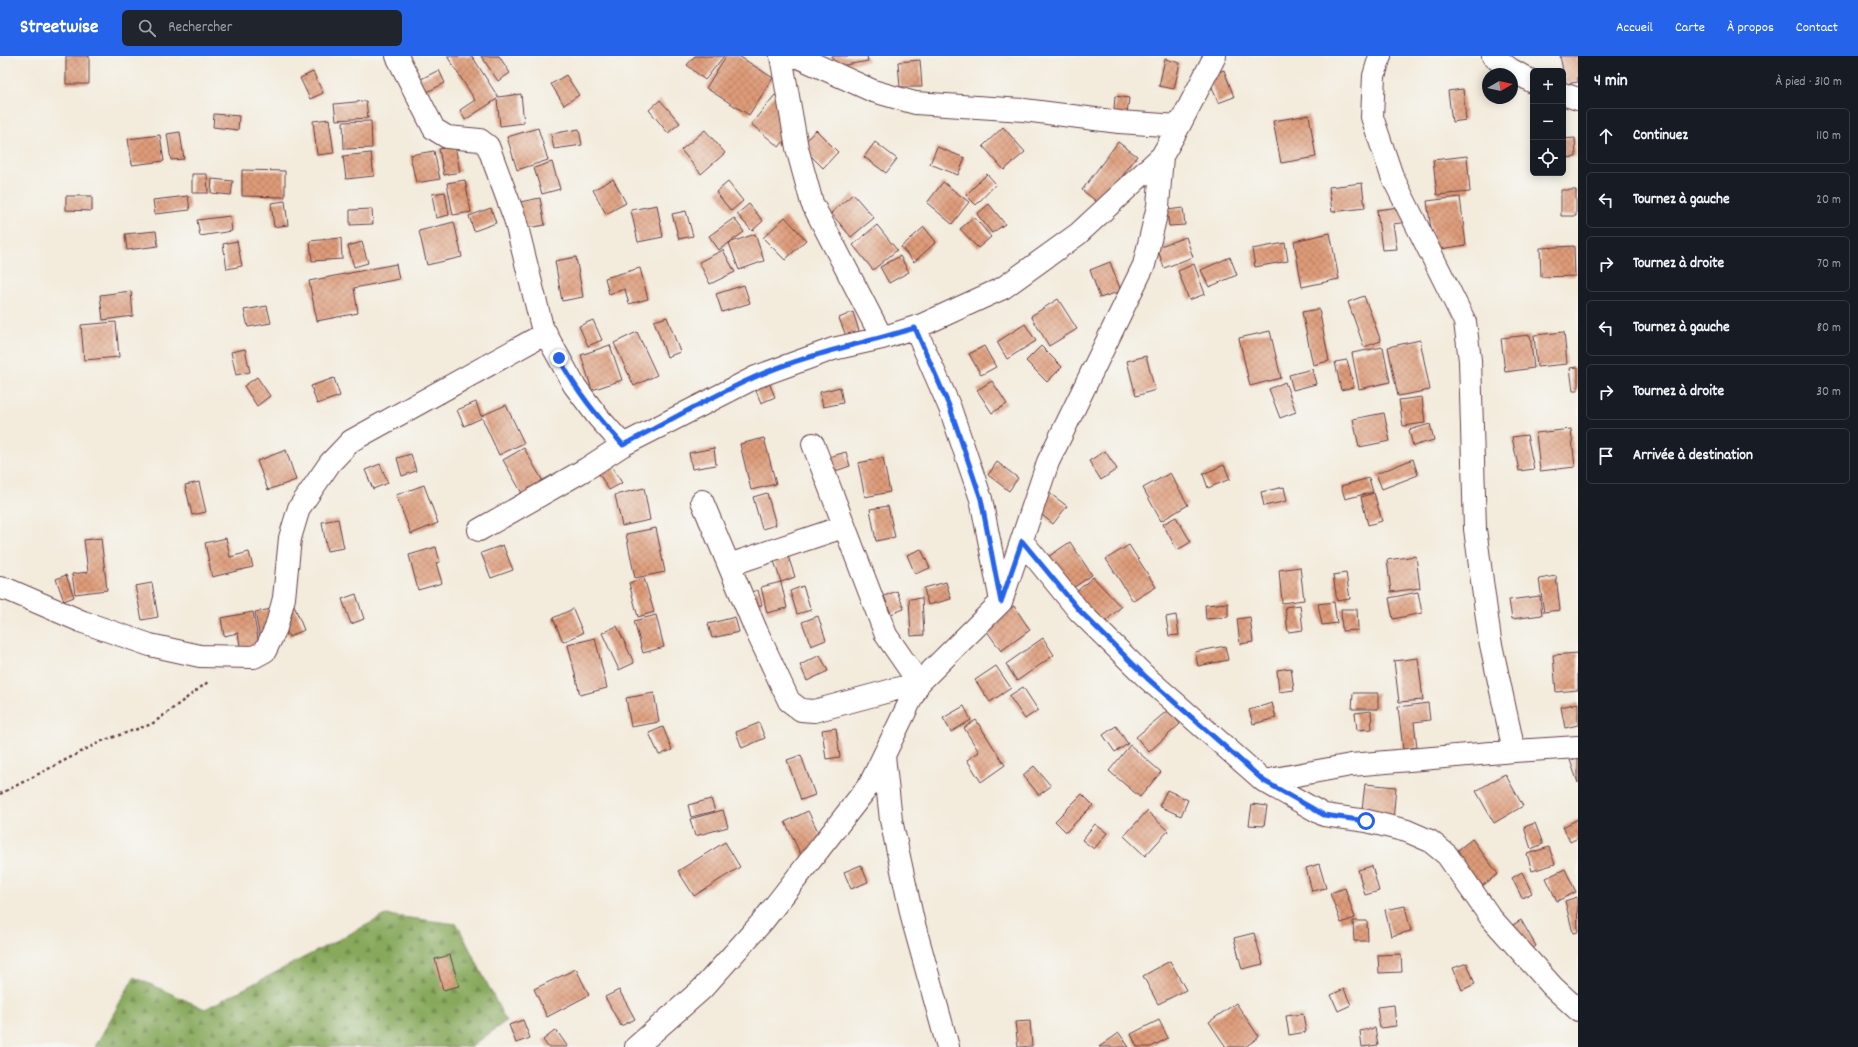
<!DOCTYPE html>
<html lang="fr">
<meta charset="utf-8">
<style>
body{margin:0;font-family:Dekko,sans-serif;background:#20242c;color:#f1f3f6}
.controls{position:absolute;right:12px;top:12px;display:grid;overflow:hidden;border-radius:6px;box-shadow:0 2px 10px #0003}
.controls button{width:36px;height:36px;display:grid;place-items:center;padding:0;border:0;border-bottom:1px solid #363941;background:#171b24;color:#f1f3f6;font:20px sans-serif}
.compass{position:absolute;left:1482px;top:12px;width:36px;height:36px;border-radius:50%;background:#171b24;box-shadow:0 2px 10px #0003;rotate:81deg}
.stop{position:absolute;width:12px;height:12px;margin:-9px;border:3px solid #2563eb;border-radius:50%;background:#fff}
.stop.end{background:#2563eb;border-color:#fff;box-shadow:0 1px 4px #0008}
.list{margin:0;padding:0;list-style:none}
h2{display:flex;justify-content:space-between;align-items:center;height:52px;margin:0;padding:0 16px;font-size:17px}
h2 small{font-size:13px;font-weight:400;color:#9ea1a6}
.list li{display:grid;grid-template-columns:26px 1fr auto;gap:12px;align-items:center;box-sizing:border-box;height:56px;margin:0 8px 8px;padding:0 8px;border:1px solid #363941;border-radius:6px}
.list b{display:block;font-size:15px;white-space:nowrap}
.list em{font-size:13px;font-style:normal;color:#9ea1a6}
.icon{flex:none;width:22px;height:22px;fill:none;stroke:currentColor;stroke-width:2;stroke-linecap:round;stroke-linejoin:round}
.map{position:relative;flex:none;width:1578px;height:991px;overflow:hidden}
header{display:flex;align-items:center;gap:24px;box-sizing:border-box;height:56px;padding:0 20px;background:#2563eb;color:#fff}
header strong{font-size:19px}
nav{display:flex;gap:22px;margin-inline-start:auto;font-size:14px}
.search{width:280px;height:36px;background:#20242c;display:flex;align-items:center;gap:10px;box-sizing:border-box;padding:0 14px;border-radius:6px;color:#9ea1a6;font-size:15px}
main{display:flex}
aside{flex:1;background:#171b24}
.map>svg:first-child{display:block}
.forest{fill:url(#forest-firs);stroke:#686444}
.building{fill:url(#building-cross-hatch)}
.lines{fill:none;stroke-linecap:round;stroke-linejoin:round}
.minor-casing{stroke:#633e45;stroke-width:24}
.path{stroke:#633e45;stroke-width:2.5;stroke-dasharray:3 3;stroke-linecap:butt}
.minor{stroke:#fff;stroke-width:22}
.route{stroke:#2563eb;stroke-width:5}
</style>
<header>
<strong>Streetwise</strong>
<div class="search"><svg class="icon" aria-label="search" viewBox="0 0 24 24"><circle cx="10" cy="10" r="6"/><path d="M15 15l6 6"/></svg>Rechercher</div>
<nav><a>Accueil</a><a>Carte</a><a>À propos</a><a>Contact</a></nav>
</header>
<main>
<div class="map">
<svg width="1578" height="991" viewBox="0 0 1578 991">
<defs>
<pattern id="forest-firs" width="22" height="20" patternUnits="userSpaceOnUse"><rect width="22" height="20" fill="#87a95c"/><path d="M5 1l3.5 6h-7zM16 11l3.5 6h-7z" fill="#70894c"/></pattern>
<pattern id="building-cross-hatch" width="8" height="8" patternUnits="userSpaceOnUse"><rect width="8" height="8" fill="#de9b78"/><path d="M0 0l8 8M0 8l8-8" fill="none" stroke="#b67e63"/></pattern>
</defs>
<rect width="100%" height="100%" fill="#f6f6f2"/>
<filter id="ink" filterUnits="userSpaceOnUse"><feTurbulence type="fractalNoise" baseFrequency=".025" numOctaves="2"/><feDisplacementMap in="SourceGraphic" scale="8" xChannelSelector="R" yChannelSelector="G"/><feConvolveMatrix kernelMatrix="1 2 1 2 8 2 1 2 1" color-interpolation-filters="sRGB"/></filter>
<filter id="wash" filterUnits="userSpaceOnUse"><feTurbulence type="fractalNoise" baseFrequency=".012" numOctaves="4" result="noise"/><feDisplacementMap in="SourceGraphic" scale="16" xChannelSelector="R" yChannelSelector="G"/><feGaussianBlur stdDeviation="0.9" result="paint"/><feColorMatrix in="noise" values="0 0 0 0 0 0 0 0 0 0 0 0 0 0 0 0 0 1.4 0 .05"/><feComposite in="paint" operator="in"/></filter>
<g filter="url(#wash)">
<rect width="100%" height="100%" fill="#f3ebdb"/>
<path class="forest" d="M386 859 457 868 506 965 471 991H95L134 921 205 953Z"/>
<g id="blocks">
<path class="building" d="M66 0H89V28H66Z
M447 0H472L498 41 521 38 524 67 500 70 497 43 465 64 460 54 475 44Z
M481 0H499L510 17 498 25Z
M695 0H724L705 24 687 9Z
M726 0H739L773 22 749 59 706 32Z
M832 0H867L868 5 834 11Z
M1560 0H1578V26L1566 28Z
M1165 3 1180 7 1174 33 1159 30Z
M920 4 922 31H900L898 6Z
M439 14 445 27 419 40 413 27Z
M1224 14 1234 41 1218 47 1208 20Z
M313 16 323 37 310 43 300 22Z
M566 19 579 39 564 49 551 28Z
M1463 33 1466 64 1452 66 1448 35Z
M775 39 803 62 779 91 751 68Z
M1115 40 1129 42 1126 66 1113 65Z
M660 44 680 67 668 77 649 54Z
M366 45 368 62 336 64 334 48Z
M214 58 239 60 238 74 213 71Z
M1309 59 1316 101 1281 107 1273 65Z
M329 63 334 97 317 99 313 65Z
M371 65 372 92 344 93 343 66Z
M1003 71 1025 96 1004 114 983 90Z
M538 72 548 104 517 114 507 81Z
M579 73 582 89 554 93 551 78Z
M705 74 725 97 701 118 681 94Z
M816 74 838 96 823 112 801 90Z
M180 76 184 103 171 104 167 78Z
M160 79 164 105 132 109 128 83Z
M1575 82 1576 101 1563 102V83Z
M875 86 897 103 886 117 864 101Z
M1118 86 1137 100 1101 149 1082 134Z
M455 90 460 116 444 119 439 93Z
M937 91 965 102 958 119 930 108Z
M434 95 440 123 416 127 410 99Z
M371 97 374 120 346 123 343 100Z
M1467 100 1470 136 1437 139 1433 104Z
M552 106 560 133 542 138 534 112Z
M242 114 285 115V141L242 140Z
M192 118H207L208 137H192Z
M987 118 996 128 976 149 966 139Z
M212 123 233 125 231 139 211 137Z
M613 123 626 147 606 158 593 134Z
M465 124 471 156 453 159 447 127Z
M728 126 743 145 731 155 716 136Z
M943 126 969 146 952 168 927 147Z
M1362 127 1365 152 1332 156 1329 131Z
M1561 134H1576V160H1561Z
M445 136 449 159 436 162 432 138Z
M853 138 874 162 851 181 831 157Z
M66 140H92V155L66 154Z
M188 140 190 154 155 158 153 144Z
M1460 141 1466 189 1434 194 1427 145Z
M540 142 545 169 515 174 510 148Z
M285 145 288 169 274 171 271 147Z
M749 148 763 165 752 175 737 158Z
M989 148 1005 168 992 177 977 158Z
M657 149 663 181 638 186 631 154Z
M1406 150 1408 166 1393 168 1397 193 1382 194 1377 154Z
M491 152 496 167 474 175 469 160Z
M1183 152 1185 169 1169 170 1167 154Z
M372 153 373 168 350 169V154Z
M686 155 693 180 679 183 672 158Z
M230 160 232 175 200 180 197 164Z
M785 161 806 184 785 204 763 182Z
M974 161 991 181 978 192 960 173Z
M734 162 744 176 719 194 709 180Z
M454 166 462 201 427 209 419 175Z
M877 169 897 194 873 214 853 189Z
M924 171 936 186 914 206 901 191Z
M156 175 158 190 127 194 125 178Z
M1330 177 1339 223 1302 231 1294 185Z
M755 178 764 205 739 214 729 187Z
M1186 181 1193 201 1164 212 1157 191Z
M341 182 342 203 312 205 310 185Z
M237 185 242 210 227 213 223 188Z
M362 186 368 207 354 211 348 190Z
M1285 187 1288 205 1255 211 1252 193Z
M1574 190 1575 220 1541 221 1540 192Z
M723 194 735 216 710 228 699 206Z
M900 200 909 216 889 227 880 211Z
M576 201 583 241 562 245 555 205Z
M1230 201 1237 219 1209 231 1201 214Z
M1110 206 1121 235 1100 242 1090 214Z
M396 208 399 223 354 232 358 257 317 265 309 225Z
M1194 208 1205 238 1189 244 1178 215Z
M640 212 648 243 629 248 625 233 609 238 605 222Z
M744 229 750 247 722 256 716 238Z
M131 235 133 260 103 264 100 239Z
M1364 240 1381 285 1364 291 1348 246Z
M1058 243 1077 273 1049 290 1031 260Z
M267 250 271 267 248 271 244 254Z
M1319 253 1329 305 1313 309 1302 256Z
M853 256 859 275 846 280 839 262Z
M667 261 680 296 667 301 654 265Z
M593 264 602 284 588 290 579 270Z
M116 266 119 301 84 304 81 269Z
M1025 268 1036 285 1007 303 997 286Z
M1270 275 1281 322 1250 330 1239 282Z
M637 276 657 319 634 330 614 287Z
M1564 276 1567 308 1537 311 1534 279Z
M1530 279 1534 312 1505 316 1501 282Z
M1420 284 1430 334 1398 340 1388 291Z
M610 289 622 324 592 334 581 299Z
M984 290 996 311 981 319 969 298Z
M1041 290 1062 311 1047 326 1026 305Z
M1383 291 1390 326 1359 333 1352 297Z
M245 293 250 316 236 319 231 296Z
M1146 300 1155 334 1136 340 1127 305Z
M1347 304 1354 331 1341 334 1335 306Z
M1578 311V335H1573L1570 312Z
M1312 313 1316 328 1293 334 1289 319Z
M766 320 775 341 761 347 752 325Z
M257 321 270 340 257 350 244 330Z
M334 322 340 340 317 348 311 330Z
M992 325 1007 348 992 357 977 334Z
M1285 326 1296 356 1280 362 1269 333Z
M840 331 843 347 823 351 820 336Z
M1422 341 1425 367 1403 370 1399 344Z
M476 346 481 360 506 349 524 387 499 399 482 362 464 370 457 354Z
M1384 357 1390 385 1359 391 1353 363Z
M1430 368 1434 384 1413 390 1409 374Z
M1571 373 1575 411 1540 415 1536 377Z
M1527 379 1534 413 1519 415 1512 381Z
M764 382 776 428 751 434 740 388Z
M524 392 544 427 523 439 503 404Z
M714 392 716 409 692 413 689 397Z
M286 394 296 424 268 434 257 405Z
M1105 395 1117 413 1101 424 1089 405Z
M846 396 850 410 827 418 822 403Z
M411 398 416 415 402 420 397 402Z
M883 402 890 436 865 441 858 407Z
M1413 403 1418 419 1382 433 1376 418Z
M609 406 622 427 609 434 596 413Z
M997 406 1018 422 1009 435 988 419Z
M380 408 388 427 373 433 365 414Z
M1224 409 1230 423 1208 432 1203 418Z
M1170 417 1188 449 1161 465 1143 432Z
M1369 422 1373 436 1345 443 1341 430Z
M199 426 206 456 192 459 185 429Z
M424 429 438 467 411 478 396 439Z
M1284 431 1287 445 1264 450 1261 436Z
M644 432 650 464 622 470 615 439Z
M1048 436 1067 450 1053 468 1035 453Z
M767 437 776 469 762 473 753 441Z
M1374 437 1382 465 1368 469 1361 441Z
M888 450 895 481 876 485 870 453Z
M1176 461 1191 486 1177 494 1163 468Z
M338 463 344 492 327 495 322 466Z
M656 472 665 516 635 522 626 478Z
M101 482 107 534 75 538 72 518 88 516 84 484Z
M226 482 230 501 249 496 253 511 212 521 205 487Z
M1070 486 1092 519 1061 540 1039 507Z
M503 489 513 514 491 522 481 497Z
M1129 489 1156 531 1133 545 1106 503Z
M436 491 440 506 436 507 442 527 418 534 409 499Z
M921 493 930 512 915 518 907 499Z
M787 497 795 521 781 526 773 502Z
M1416 500 1420 532 1391 536 1387 504Z
M1300 511 1304 544 1282 547 1279 514Z
M1346 517 1350 543 1337 545 1333 519Z
M66 519 74 541 64 545 56 523Z
M1556 520 1560 554 1544 556 1539 523Z
M1093 521 1121 551 1094 576 1066 545Z
M644 522 654 556 638 561 629 527Z
M781 526 787 552 767 557 761 531Z
M946 526 951 543 928 549 924 532Z
M152 527 158 561 142 564 135 530Z
M803 530 811 554 797 558 790 535Z
M758 534 762 549 746 554 742 539Z
M897 535 904 553 891 558 884 540Z
M1418 536 1422 557 1393 563 1389 542Z
M356 538 364 563 351 568 342 543Z
M1540 540 1542 559 1512 563 1509 544Z
M291 542 304 574 289 581 276 548Z
M922 542 924 579 911 580 909 543Z
M1334 546 1337 567 1322 569 1318 548Z
M1228 547V561L1206 563 1205 549Z
M1300 549 1303 574 1288 576 1285 551Z
M1014 550 1030 574 1001 595 984 571Z
M272 553 262 592 255 556Z
M573 553 583 577 563 586 553 562Z
M1341 553H1357L1358 574 1342 575Z
M253 556 260 593 241 596 238 577 224 580 221 562Z
M656 559 664 591 643 597 634 565Z
M1176 559 1179 579 1169 580 1166 561Z
M818 560 826 584 811 590 802 566Z
M735 561 739 576 712 582 708 568Z
M1250 561 1253 586 1240 588 1237 563Z
M617 570 634 607 619 614 602 577Z
M595 582 607 632 580 639 568 589Z
M1043 582 1054 599 1017 625 1006 608Z
M1225 590 1228 604 1198 610 1195 596Z
M1578 597V634L1556 636 1553 599Z
M820 599 828 615 807 625 800 609Z
M1418 602 1423 644 1399 646 1394 605Z
M996 610 1011 632 990 646 975 624Z
M1291 612 1294 634 1279 636 1277 614Z
M1023 631 1038 654 1025 663 1009 640Z
M654 637 659 666 631 671 626 642Z
M1353 637H1378V653H1352Z
M1272 647 1276 662 1253 668 1249 654Z
M1428 647 1430 664 1414 666 1417 691 1403 693 1398 651Z
M1578 647V669L1565 672 1561 651Z
M964 650 971 664 951 676 943 662Z
M1168 654 1180 668 1149 696 1136 681Z
M1371 655 1372 673 1357 674 1355 657Z
M976 664 1005 709 981 726 967 704 979 696 964 672Z
M759 667 765 682 742 692 736 676Z
M1116 670 1128 688 1115 696 1103 679Z
M663 671 672 694 659 699 649 677Z
M836 672 840 701 826 703 822 674Z
M1130 689 1161 716 1140 741 1109 715Z
M801 699 815 739 801 744 787 704Z
M1578 702V727L1570 704Z
M1034 710 1051 730 1039 739 1023 719Z
M1505 718 1523 750 1494 767 1476 735Z
M1365 728 1396 731 1393 765 1361 762Z
M1167 734 1188 744 1181 760 1159 750Z
M1082 738 1093 749 1066 776 1055 765Z
M711 743 715 755 691 761 688 749Z
M1252 748 1267 750 1264 770 1249 769Z
M723 754 728 771 695 780 690 763Z
M808 755 826 792 803 803 785 766Z
M1147 755 1168 775 1145 800 1124 780Z
M1578 763V782L1570 786 1563 771Z
M1535 767 1543 788 1531 793 1524 771Z
M1095 768 1107 777 1094 793 1082 784Z
M1472 783 1498 818 1474 836 1449 801Z
M725 786 740 811 694 840 678 815Z
M1549 791 1555 808 1532 815 1527 798Z
M1319 808 1326 832 1312 835 1306 812Z
M861 809 868 826 851 833 844 816Z
M1372 810 1379 835 1365 839 1358 814Z
M1565 813 1576 836 1557 845 1546 822Z
M1522 816 1532 837 1522 842 1512 822Z
M1345 832 1355 862 1341 867 1330 837Z
M1577 841 1578 876 1573 877 1565 845Z
M1405 850 1411 875 1391 880 1385 854Z
M1521 864 1536 890 1523 899 1506 873Z
M1353 865H1367L1368 885H1354Z
M1254 877 1263 908 1242 913 1234 882Z
M1401 898 1402 916 1379 917 1378 899Z
M450 899 459 930 443 934 435 903Z
M1170 905 1186 934 1158 948 1143 920Z
M1467 907 1475 928 1462 934 1453 912Z
M576 913 589 939 547 961 534 933Z
M1344 933 1351 949 1338 955 1331 939Z
M619 934 635 963 621 970 605 941Z
M1236 947 1259 981 1245 991H1226L1209 966Z
M1394 949 1396 970 1380 972 1377 951Z
M1303 958 1306 976 1289 979 1286 960Z
M523 964 530 982 516 987 509 969Z
M1159 964 1168 982 1151 991H1137L1131 978Z
M1030 965 1032 990 1018 991 1015 966Z
M1375 972 1378 989 1362 991 1360 975Z
M556 974 568 991H548L543 984Z
M1119 977 1129 991H1099Z"/>
</g>
</g>
<g filter="url(#ink)">
<use href="#blocks" fill-opacity="0" stroke="#633e45" stroke-width="1"/>
<g class="lines">
<g class="minor-casing">
<path id="minor" d="M397 0 434 73 447 81 480 84 488 90 515 163 542 271 574 329 598 361 623 389
M796 0 873 35 915 47 1024 54 1119 66 1179 70 1215 0
M1380 0 1374 20 1372 61 1392 120 1465 266 1470 304 1475 473 1490 584 1514 695 1578 691
M1493 0 1510 13 1533 26
M1563 38 1578 43
M915 272 950 352 981 443 1001 545
M882 282 922 269 1003 232 1078 178 1162 100
M702 445 756 574 789 645 801 654 814 655 919 627 886 579 813 388
M479 474 586 413 623 389 756 321 833 293 882 282 812 147 797 92 781 0
M1022 485 1079 555 1147 622 1264 725 1324 759 1367 765 1407 775 1430 785 1447 799 1491 862 1553 931 1578 954
M729 509 843 471
M0 532 9 534 83 566 150 589 200 600 254 601 265 595 276 572 284 542 290 482 299 452 330 407 351 385 546 277
M884 700 891 764 913 865 948 991
M1264 725 1351 709 1514 695
M636 991 702 933 763 865 870 728 919 627 1001 546 1048 406 1144 209 1158 150 1162 100 1179 70"/>
</g>
<path class="path" d="M0 738 102 685 152 668 208 626"/>
<use href="#minor" class="minor"/>
</g>
</g>
<g class="lines" filter="url(#ink)">
<path class="route" d="M559 302C577 336 597 360 623 389 667 366 710 341 755 321 806 298 862 288 915 272L950 352 981 443 1001 546 1022 485 1079 554 1147 622 1264 725 1324 759 1366 765"/>
</g>
</svg>
<div class="controls">
<button>+</button>
<button>−</button>
<button><svg class="icon" aria-label="locate" viewBox="0 0 24 24"><circle cx="12" cy="12" r="6"/><path d="M12 2v4M12 18v4M2 12h4M18 12h4"/></svg></button>
</div>
<svg class="compass" viewBox="-18 -18 36 36"><path d="M0-13l5 13h-10z" fill="#e53935"/><path d="M0 13l5-13h-10z" fill="#9ea1a6"/></svg>
<div class="stop" style="left:1366px;top:765px"></div>
<div class="stop end" style="left:559px;top:302px"></div>
</div>
<aside>
<h2>4 min<small>À pied · 310 m</small></h2>
<ul class="list">
<li><svg class="icon" aria-label="ahead" viewBox="0 0 24 24"><path d="M12 20V5M6 11l6-6 6 6"/></svg><div><b>Continuez</b></div><em>110 m</em></li>
<li><svg class="icon" aria-label="left" viewBox="0 0 24 24"><path d="M17 20v-9H6M10 6l-5 5 5 5"/></svg><div><b>Tournez à gauche</b></div><em>20 m</em></li>
<li><svg class="icon" aria-label="right" viewBox="0 0 24 24"><path d="M7 20v-9h11M14 6l5 5-5 5"/></svg><div><b>Tournez à droite</b></div><em>70 m</em></li>
<li><svg class="icon" aria-label="left" viewBox="0 0 24 24"><path d="M17 20v-9H6M10 6l-5 5 5 5"/></svg><div><b>Tournez à gauche</b></div><em>80 m</em></li>
<li><svg class="icon" aria-label="right" viewBox="0 0 24 24"><path d="M7 20v-9h11M14 6l5 5-5 5"/></svg><div><b>Tournez à droite</b></div><em>30 m</em></li>
<li><svg class="icon" aria-label="arrive" viewBox="0 0 24 24"><path d="M6 21V4h12l-3 4 3 4H6"/></svg><div><b>Arrivée à destination</b></div></li>
</ul>
</aside>
</main>
